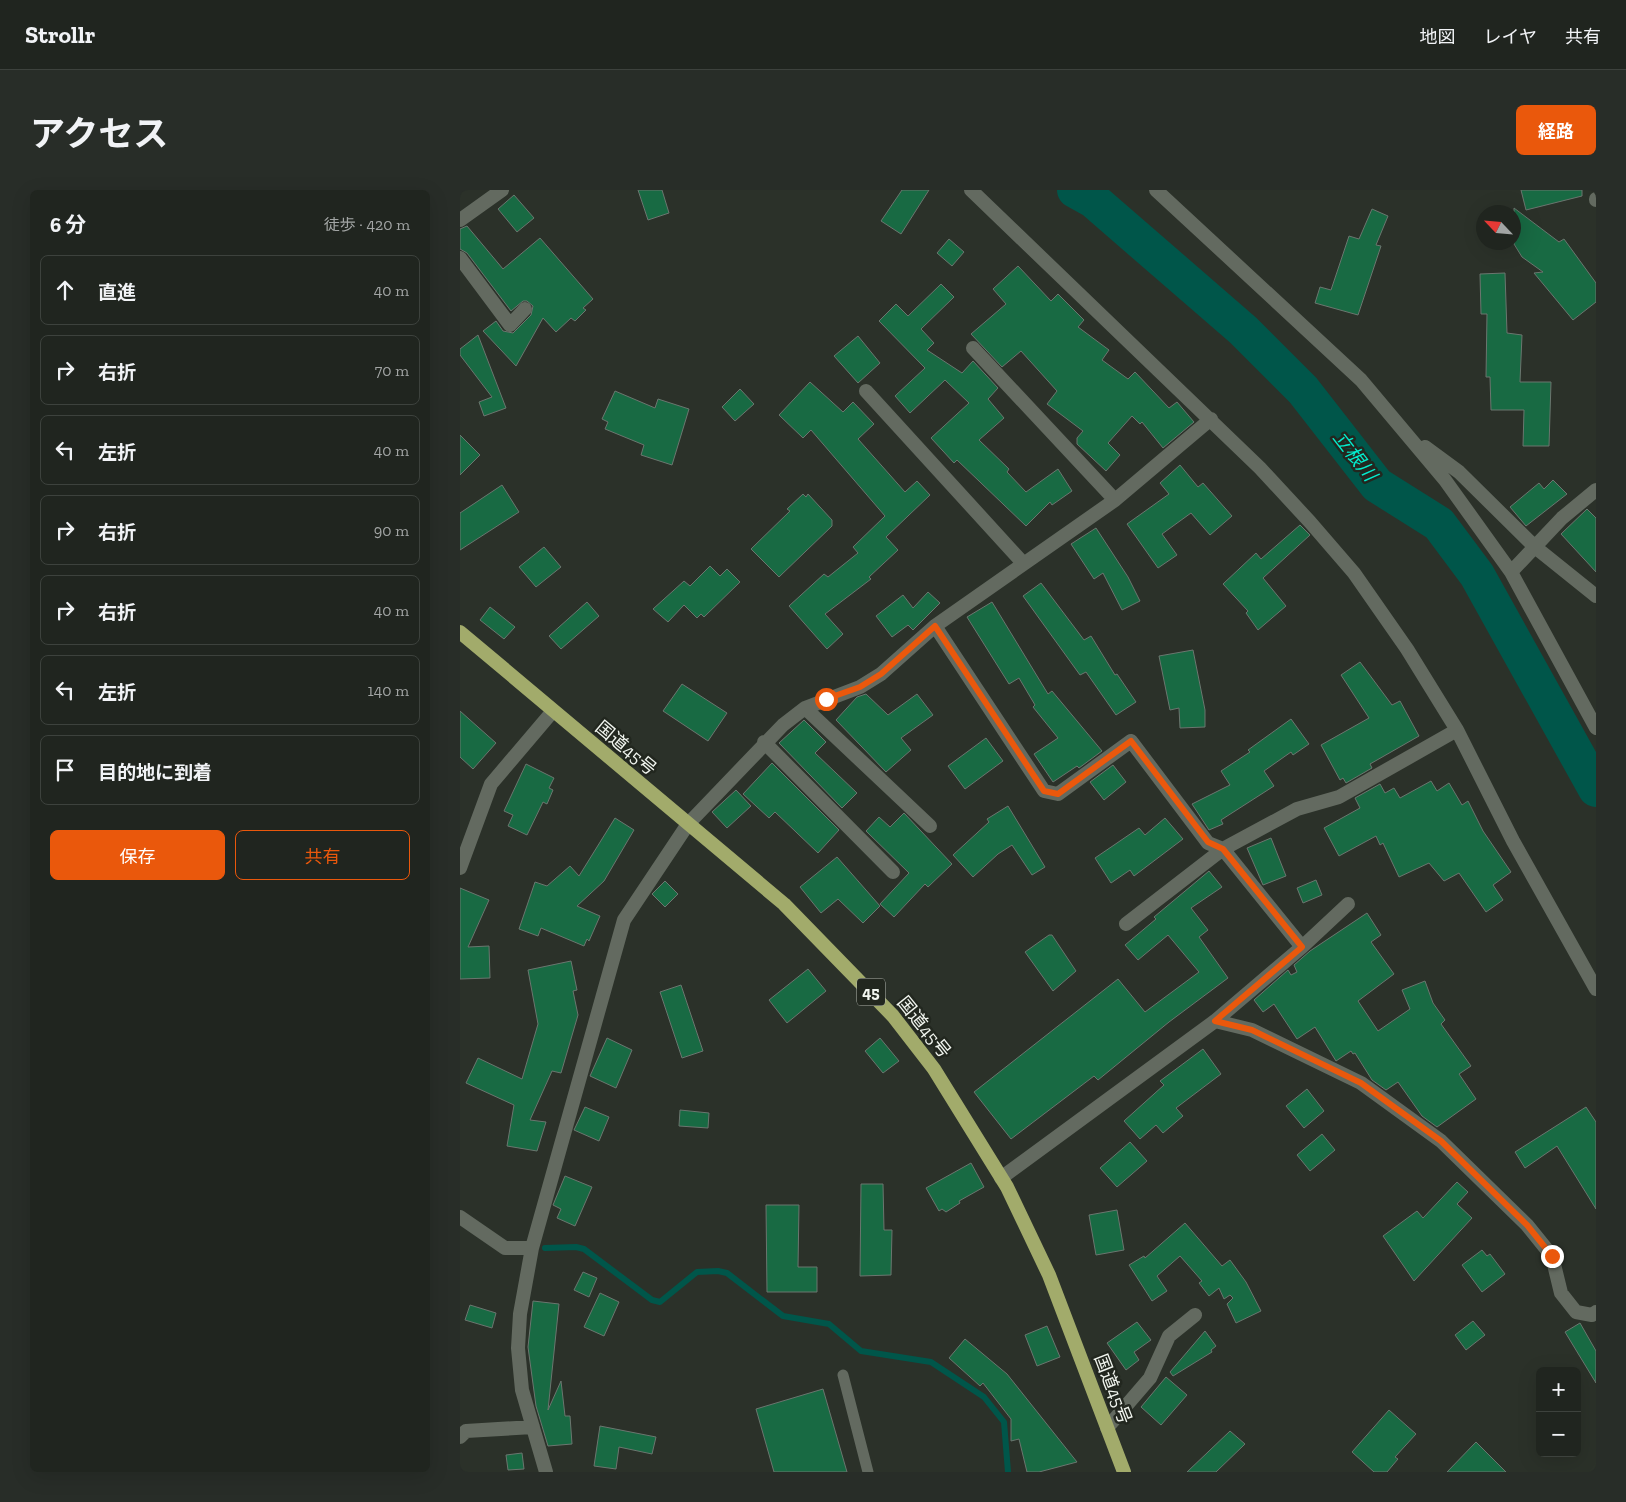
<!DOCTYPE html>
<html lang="ja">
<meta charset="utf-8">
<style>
body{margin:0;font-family:"Zilla Slab","Noto Sans JP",serif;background:#282d28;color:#f1f3f6}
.controls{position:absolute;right:15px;bottom:15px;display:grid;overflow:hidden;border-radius:8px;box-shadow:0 5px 20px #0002}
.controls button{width:45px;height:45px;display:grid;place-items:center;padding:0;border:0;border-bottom:1px solid #3d423d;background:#20251f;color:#f1f3f6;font:25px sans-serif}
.compass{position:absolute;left:1016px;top:15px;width:45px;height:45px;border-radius:50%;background:#20251f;box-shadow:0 5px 20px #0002;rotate:296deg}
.stop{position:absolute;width:15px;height:15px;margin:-11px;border:4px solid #ea580c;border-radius:50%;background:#fff}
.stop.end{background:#ea580c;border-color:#fff;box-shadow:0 1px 5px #0008}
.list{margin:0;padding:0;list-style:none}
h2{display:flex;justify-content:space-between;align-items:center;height:65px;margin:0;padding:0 20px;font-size:21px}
h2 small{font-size:16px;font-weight:400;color:#a2a5a4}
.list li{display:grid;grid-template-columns:32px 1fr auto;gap:15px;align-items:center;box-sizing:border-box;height:70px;margin:0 10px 10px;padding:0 10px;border:1px solid #3d423d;border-radius:8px}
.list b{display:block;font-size:19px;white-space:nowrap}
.list em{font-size:16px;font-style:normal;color:#a2a5a4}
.actions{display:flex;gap:10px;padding:15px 20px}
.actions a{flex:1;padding:11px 0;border:1px solid #ea580c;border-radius:8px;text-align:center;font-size:18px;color:#ea580c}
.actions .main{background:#ea580c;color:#fff}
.icon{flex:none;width:28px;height:28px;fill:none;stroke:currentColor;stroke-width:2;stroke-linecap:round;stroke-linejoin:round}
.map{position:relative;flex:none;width:1136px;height:1282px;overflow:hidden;border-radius:8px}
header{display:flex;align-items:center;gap:30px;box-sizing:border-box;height:70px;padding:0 25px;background:#20251f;border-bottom:1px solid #3d423d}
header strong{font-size:24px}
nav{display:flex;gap:28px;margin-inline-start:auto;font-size:18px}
.intro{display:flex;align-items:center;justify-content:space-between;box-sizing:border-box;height:120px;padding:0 30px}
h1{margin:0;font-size:35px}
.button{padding:12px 22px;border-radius:8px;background:#ea580c;color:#fff;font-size:18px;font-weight:700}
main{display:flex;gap:30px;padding:0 30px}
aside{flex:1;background:#20251f;border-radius:8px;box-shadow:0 5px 20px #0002}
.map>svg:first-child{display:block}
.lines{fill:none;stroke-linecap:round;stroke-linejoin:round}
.stream{stroke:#00564a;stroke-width:6}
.river{stroke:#00564a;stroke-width:36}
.building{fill:#186a43;stroke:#6b766f}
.service{stroke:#636a60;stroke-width:11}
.minor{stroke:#636a60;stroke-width:14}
.trunk{stroke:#a2ab6b;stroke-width:14}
.route{stroke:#ea580c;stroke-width:6}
.labels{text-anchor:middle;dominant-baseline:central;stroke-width:5;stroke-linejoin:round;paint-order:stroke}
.shield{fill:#22271f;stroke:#b4b8b1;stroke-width:1}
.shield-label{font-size:16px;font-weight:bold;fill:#f2f6f0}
.street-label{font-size:18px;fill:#f2f6f0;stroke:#22271f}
.water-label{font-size:19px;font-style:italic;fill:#02edce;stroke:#22271f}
</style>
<header>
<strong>Strollr</strong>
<nav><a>地図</a><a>レイヤ</a><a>共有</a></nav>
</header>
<div class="intro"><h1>アクセス</h1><a class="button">経路</a></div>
<main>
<aside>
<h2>6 分<small>徒歩 · 420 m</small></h2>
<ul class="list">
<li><svg class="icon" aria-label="ahead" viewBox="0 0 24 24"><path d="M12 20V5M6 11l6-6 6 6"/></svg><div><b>直進</b></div><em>40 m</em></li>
<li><svg class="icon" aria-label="right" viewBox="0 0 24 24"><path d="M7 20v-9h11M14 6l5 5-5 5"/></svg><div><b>右折</b></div><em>70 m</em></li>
<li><svg class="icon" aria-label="left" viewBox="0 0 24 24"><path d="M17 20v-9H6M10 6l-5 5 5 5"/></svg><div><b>左折</b></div><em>40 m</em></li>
<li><svg class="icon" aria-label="right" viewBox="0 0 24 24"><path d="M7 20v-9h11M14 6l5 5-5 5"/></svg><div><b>右折</b></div><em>90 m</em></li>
<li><svg class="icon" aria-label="right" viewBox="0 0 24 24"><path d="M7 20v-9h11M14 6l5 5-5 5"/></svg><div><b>右折</b></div><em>40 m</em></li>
<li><svg class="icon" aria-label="left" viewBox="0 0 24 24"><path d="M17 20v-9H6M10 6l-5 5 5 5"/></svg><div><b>左折</b></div><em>140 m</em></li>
<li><svg class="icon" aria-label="arrive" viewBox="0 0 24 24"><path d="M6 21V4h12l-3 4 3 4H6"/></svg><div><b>目的地に到着</b></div></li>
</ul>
<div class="actions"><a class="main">保存</a><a>共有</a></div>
</aside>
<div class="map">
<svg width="1136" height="1282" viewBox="0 0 1136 1282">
<rect width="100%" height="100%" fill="#2b3129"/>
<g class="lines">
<path class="stream" d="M85 1058 116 1057 124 1059 192 1110 200 1112 237 1082 258 1081 267 1083 323 1126 369 1134 401 1161 471 1172 524 1207 544 1232 548 1282"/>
<path class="river" d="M615 0 633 10 783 140 843 200 917 295 979 334 1017 385 1136 599"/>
</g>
<path class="building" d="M178 0H202L209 23 188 30Z
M442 0H469L441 44 421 31Z
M1061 0H1122V6L1066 20Z
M54 5 74 28 57 42 38 19Z
M1054 18 1099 52 1104 49 1136 93V112L1113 130 1074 83 1083 82 1062 67 1054 54Z
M912 19 928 26 916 55 921 56 898 125 855 113 860 97 871 100 889 46 899 49Z
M7 36 43 79 80 48 133 109 123 118 126 120 115 131 111 128 96 142 83 128 56 176 23 141 36 131 43 141 53 143 71 125 73 116 67 111H63L51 121 7 63 0 59V39Z
M489 49 504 62 492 76 477 63Z
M558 76 591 111 598 104 624 130 618 137 649 160 642 170 668 189 675 182 709 218 717 212 734 232 703 258 682 232 680 234 672 226 648 253 660 265 646 281 617 254V248L623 241 587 214 597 201 561 161 542 177 511 144 546 114 533 99Z
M1045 83 1047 143 1062 145 1060 192H1091L1089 256H1063L1064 220H1031L1030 187H1026L1027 124H1021L1020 84Z
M481 94 494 107 461 139 474 153 467 160 502 183 513 171 538 198 528 209 544 228 519 250 549 279 547 282 566 302 598 279 612 301 592 315 590 312 566 336 497 270 494 273 471 248 509 213 485 190 450 223 435 206 465 178 419 131 436 114 448 126Z
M18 145 46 218 24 226 19 212 32 207 0 165V159Z
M398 146 420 173 398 193 374 166Z
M350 192 383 222 393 212 414 234 398 249 445 302 457 291 470 305 426 347 438 360 409 387 411 389 365 424 383 444 367 459 329 416 364 384 368 387 398 363 393 357 425 326 351 240 343 248 319 225Z
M280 199 294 214 275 231 262 217Z
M155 201 195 218 198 209 229 219 212 275 181 265 184 255 145 239 148 232 142 229Z
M0 245 20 265 0 285Z
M720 275 738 297 743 293 772 326 750 345 731 323 702 344 717 365 698 378 667 334 709 304 700 293Z
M1093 290 1107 304 1066 336 1050 317 1079 293 1084 299Z
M42 295 59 322 0 360V323Z
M343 304 346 307 348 304 372 330V336L319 387 291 359 330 321 327 319Z
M1127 319 1136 328V382L1101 344Z
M840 335 850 345 803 388 826 416 798 440 786 423 788 421 763 394 796 363 801 369Z
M636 338 668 387 680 411 662 420 643 383 634 389 611 354Z
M84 357 101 377 76 397 59 377Z
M250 376 260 386 267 379 280 392 244 427 241 424 237 428 224 415 208 432 193 419 224 391 230 396Z
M581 393 624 450 631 446 655 485 657 484 676 512 656 525 626 482 620 485 563 406Z
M468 402 480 413 453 440 448 435 432 447 416 426 443 405 453 418Z
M127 412 139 426 101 459 89 446Z
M532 412 588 504 592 501 642 561 619 578 617 576 593 592 574 564 598 548 573 517 575 515 559 488 549 494 507 427Z
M30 417 55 437 44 449 20 430Z
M733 460 745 520V537L720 538 719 518 710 520 699 466Z
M900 472 932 515 940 511 959 546 910 574 912 578 886 593 883 588 880 590 861 555 909 528 881 485Z
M222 494 267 523 248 551 203 521Z
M406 504 428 525 457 504 473 525 441 548 451 560 426 582 376 530 397 507Z
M0 521 36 553 13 579 0 567Z
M831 529 849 554 833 565 831 562 804 581 814 596 761 630 763 634 749 640 732 614 770 595 761 581 790 562 788 560Z
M344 530 366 552 355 563 397 603 382 618 319 553Z
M526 548 543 571 505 599 488 576Z
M312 573 379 640 358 663 315 622 309 628 283 604Z
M66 574 94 588 89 598 93 600 87 614 83 612 67 645 48 636 53 625 44 621Z
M653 575 666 592 644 610 630 592Z
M971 591 977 601 989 593 1002 615 1008 611 1023 641 1051 682 1033 695 1043 710 1026 722 999 683 984 691 969 673 939 687 923 653 920 655 916 646 879 666 864 638 900 618 895 608 920 594 925 603 934 598 940 608Z
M276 600 291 616 267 638 252 622Z
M548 616 585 677 572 685 552 655 538 664 513 687 493 665 529 632 527 629Z
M444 623 492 674 468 697 465 694 434 727 420 714 449 683 406 641 419 627 430 637Z
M155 628 174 640 144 691 117 716 140 726 129 751 127 749 124 756 81 738 78 746 59 739 75 692 87 696 110 676 119 686Z
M705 628 723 649 674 686 670 680 651 693 635 668 679 638 685 645Z
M811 648 826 686 803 695 787 658Z
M377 667 420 716 403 733 378 709 361 723 340 697Z
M749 681 762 697 731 718 748 740 739 747 768 788 709 832 638 890 634 886 551 949 514 902 658 789 685 822 739 782 708 745 678 770 665 755 696 729 694 727Z
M856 690 862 705 843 713 837 698Z
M205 691 218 704 205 717 192 704Z
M0 698 29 710 8 757 29 756 30 788 0 789Z
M907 723 921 745 911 752 934 784 898 811 918 841 950 819 942 800 965 791 973 813 985 830 981 834 1011 876 999 884 1016 909 977 937 962 926 938 892 926 900 912 890 895 863 893 864 891 861 876 871 855 837 837 849 814 814 803 822 794 810 828 780 831 785 837 782 834 775 850 761Z
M589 745H592L616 781 593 801 565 762Z
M111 771 117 800 113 801 118 825 101 883 92 881 70 930 86 932 77 961 47 956 54 915 6 893 18 868 62 889 78 834 68 780Z
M348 779 366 801 327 833 309 810Z
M221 795 243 861 222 868 200 802Z
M147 848 172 860 156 898 130 886Z
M420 848 439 871 423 883 405 861Z
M743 859 761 884 716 918 723 926 703 943 696 935 680 949 664 931 704 895 700 891Z
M847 899 864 921 844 938 826 916Z
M125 917 149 927 139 951 114 940Z
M1126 917 1136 932V1019L1097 956 1065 978 1055 962Z
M220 920 249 923 248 938 219 936Z
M862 944 875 960 850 981 837 965Z
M670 952 687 971 657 997 640 978Z
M511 973 524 997 499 1011 500 1013 486 1022 482 1019 479 1021 466 998Z
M105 986 132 997 115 1036 97 1028 101 1019 93 1015Z
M997 992 1008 1002 997 1014 1012 1028 954 1091 923 1046 957 1021 963 1028Z
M401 994H423L424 1040H432L431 1085 400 1086Z
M306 1015H339L338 1077H357V1102H307Z
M657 1020 664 1060 636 1065 629 1025Z
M725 1033 762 1076 770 1070 786 1092 801 1121 776 1133 767 1114 773 1108 770 1105 764 1109 759 1098 749 1106 739 1093 742 1091 720 1066 697 1086 707 1101 692 1111 669 1075 684 1066 685 1068Z
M1022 1060 1027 1066 1030 1064 1045 1084 1022 1102 1002 1075Z
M123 1082 137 1088 129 1107 114 1100Z
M140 1103 159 1112 144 1146 124 1137Z
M73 1111 99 1114 88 1220 101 1191 105 1226H110L112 1254 88 1256 76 1216 68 1157Z
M10 1115 36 1123 32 1138 5 1130Z
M1013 1131 1025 1145 1006 1160 995 1145Z
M677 1132 691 1150 674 1162 679 1170 666 1180 647 1153Z
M1120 1133 1136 1161V1193L1105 1142Z
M587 1136 600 1167 577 1176 565 1145Z
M745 1141 756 1156 751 1160 752 1162 713 1186 710 1182Z
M505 1149 547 1184 617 1272 579 1282H567L559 1249 551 1251V1229L523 1193 520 1196 489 1168Z
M706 1187 727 1205 701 1235 681 1217Z
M363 1199 387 1282H314L296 1219Z
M929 1220 956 1244 935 1267 938 1269 927 1282H914L892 1262Z
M140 1236 196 1247 192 1264 159 1257 156 1279 134 1276Z
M770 1241 785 1254 756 1282H727Z
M1016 1252 1046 1282H987Z
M62 1263 64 1279 48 1280 46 1265Z"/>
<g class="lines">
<path class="service" d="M383 1185 408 1282"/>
<path class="minor" d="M511 0 800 278 850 332 894 383 947 459 997 540 1053 651 1136 799
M696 0 901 190 985 290 1051 382 1136 538
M1136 9V10
M0 30 42 0
M0 68 50 135 65 119
M513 158 655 310
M406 201 563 373
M965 257 999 282 1075 357 1136 406
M1051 382 1102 328 1136 300
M475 436 584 601 598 604 671 551 748 653 763 659 842 757 755 831
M345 518 470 636
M304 552 433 682
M0 678 31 594 93 521
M666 734 763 659 837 619 879 607 997 540
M842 757 888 714
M541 988 755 831 792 840 901 893 981 951 1067 1035 1092 1066 1101 1103 1116 1122 1132 1125 1136 1122
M0 1027 45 1058H72
M647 1238 690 1188 709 1146 735 1125
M0 1247 6 1241 73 1237
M86 1282 62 1200 58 1158 60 1124 72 1058 164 730 228 634 323 535 345 518 400 497 421 484 475 436 655 310 751 229"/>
<path class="trunk" d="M0 442 324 714 433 826 474 879 547 997 589 1085 664 1282"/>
</g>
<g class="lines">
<path class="route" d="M366 509 400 497 421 484 475 436 584 601 598 604 671 551 748 652 763 659 842 757 755 831 792 840 901 893 981 951 1067 1035 1092 1066"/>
</g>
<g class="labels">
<rect class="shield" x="397" y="788.5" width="28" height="27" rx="4"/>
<g class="shield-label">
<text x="411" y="802">45</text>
</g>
<g class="street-label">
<text transform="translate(166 558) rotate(40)">国道45号</text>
<text transform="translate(464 837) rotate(51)">国道45号</text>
<text transform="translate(653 1199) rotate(69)">国道45号</text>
</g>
<g class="water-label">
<text transform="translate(895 266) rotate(52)">立根川</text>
</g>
</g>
</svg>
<div class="controls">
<button>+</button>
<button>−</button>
</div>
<svg class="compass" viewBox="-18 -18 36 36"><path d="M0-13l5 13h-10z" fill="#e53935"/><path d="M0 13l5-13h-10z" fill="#a2a5a4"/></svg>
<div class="stop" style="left:366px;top:509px"></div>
<div class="stop end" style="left:1092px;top:1066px"></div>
</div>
</main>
